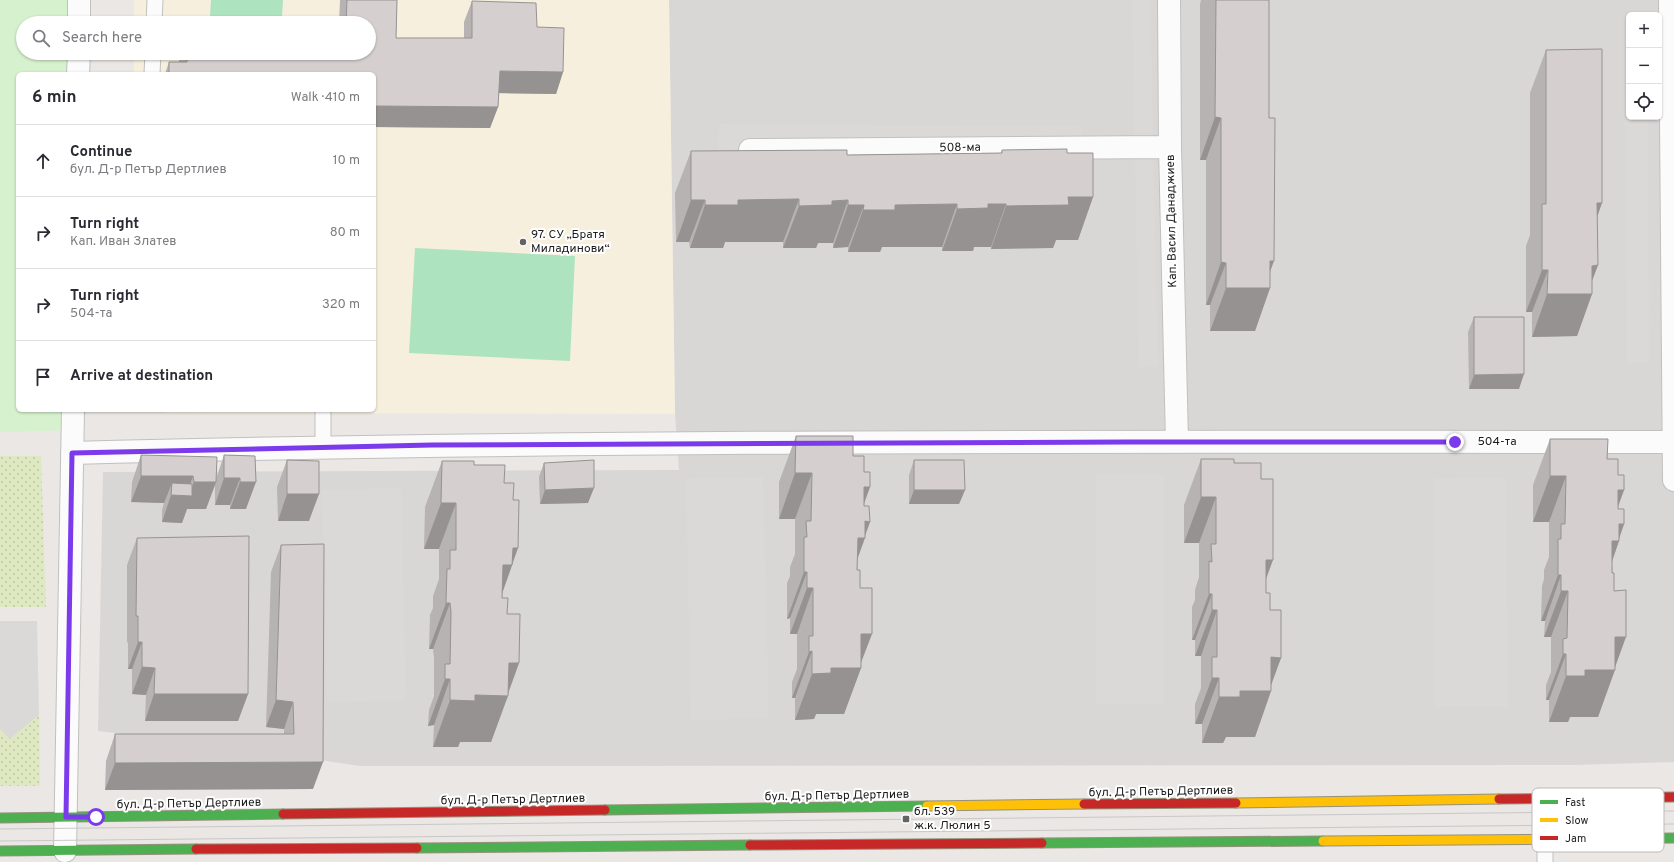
<!DOCTYPE html>
<meta charset="utf-8">
<style>
body{margin:0;font-family:Overpass,sans-serif;background:#f7f7f7;color:#2b2b33}
.controls{position:absolute;right:12px;top:12px;display:grid;overflow:hidden;border-radius:6px;box-shadow:0 1px 3px #0004}
.controls button{width:36px;height:36px;display:grid;place-items:center;padding:0;border:0;border-bottom:1px solid #e1e1e2;background:#fff;color:#2b2b33;font:20px sans-serif}
.stop{position:absolute;width:12px;height:12px;margin:-9px;border:3px solid #7c3aed;border-radius:50%;background:#fff}
.stop.end{background:#7c3aed;border-color:#fff;box-shadow:0 1px 4px #0008}
.list{margin:0;padding:0;list-style:none}
h2{display:flex;justify-content:space-between;align-items:center;height:52px;margin:0;padding:0 16px;font-size:17px}
h2 small{font-size:13px;font-weight:400;color:#7c7c81}
.list li{display:grid;grid-template-columns:26px 1fr auto;gap:12px;align-items:center;box-sizing:border-box;height:72px;padding:0 16px;border-top:1px solid #e1e1e2}
.list b{display:block;font-size:15px;white-space:nowrap}
.list p{margin:0;font-size:13px;white-space:nowrap;color:#7c7c81}
.list em{font-size:13px;font-style:normal;color:#7c7c81}
.icon{flex:none;width:22px;height:22px;fill:none;stroke:currentColor;stroke-width:2;stroke-linecap:round;stroke-linejoin:round}
.map{position:relative;flex:none;width:1674px;height:862px;overflow:hidden}
.search{position:absolute;background:#fff;box-shadow:0 1px 3px #0004;left:16px;top:16px;width:360px;height:44px;display:flex;align-items:center;gap:10px;box-sizing:border-box;padding:0 14px;border-radius:22px;color:#7c7c81;font-size:15px}
.panel{position:absolute;background:#fff;box-shadow:0 1px 3px #0004;left:16px;top:72px;width:360px;height:340px;border-radius:6px}
.map>svg:first-child{display:block}
.residential{fill:#d9d7d6;fill-rule:evenodd}
.education{fill:#f6efdd}
.grass{fill:url(#grass-dots)}
.park{fill:#d6f1cd}
.pitch{fill:#aee3c0}
.parking{fill:#dad9d8}
.lines{fill:none;stroke-linecap:round;stroke-linejoin:round}
.lane-casing{stroke:#c1c0bf;stroke-width:17}
.street-casing{stroke:#c1c0bf;stroke-width:24}
.fast-casing{stroke:#95917c;stroke-width:11}
.slow-casing{stroke:#95917c;stroke-width:11}
.jam-casing{stroke:#95917c;stroke-width:11}
.lane{stroke:#fcfbfb;stroke-width:15}
.street{stroke:#fcfbfb;stroke-width:22}
.fast{stroke:#4caf50;stroke-width:9}
.slow{stroke:#ffc107;stroke-width:9}
.jam{stroke:#c62828;stroke-width:9}
.tram{stroke:#c9c8c8;stroke-width:1}
.wall{fill:#b7b3b2}
.shaded-wall{fill:#959291}
.building{fill:#d5d0cf;stroke:#959291}
.route{stroke:#7c3aed;stroke-width:5}
.poi-dot{fill:#646362;stroke:#fff;stroke-width:1.5}
.labels{text-anchor:middle;dominant-baseline:central;stroke-width:4;stroke-linejoin:round;paint-order:stroke}
.street-label{font-size:12px;fill:#1c1c1c;stroke:#fff}
.poi-label{font-size:12px;fill:#1c1c1c;stroke:#fff;text-anchor:start}
.key{fill:#fff;stroke:#bbb;stroke-width:1}
.key-label{font-size:11px;fill:#1c1c1c}
</style>
<div class="map">
<svg width="1674" height="862" viewBox="0 0 1674 862">
<defs>
<pattern id="grass-dots" width="8" height="8" patternUnits="userSpaceOnUse"><rect width="8" height="8" fill="#dfe9c1"/><path d="M2 2h.1M6 6h.1" fill="none" stroke="#bfc7a5" stroke-width="1.8" stroke-linecap="round"/></pattern>
</defs>
<rect width="100%" height="100%" fill="#eae7e4"/>
<path class="residential" d="M669 0H1674V762L1573 765 360 766 239 748 98 731 103 472 679 470 675 414ZM1629 15H1659V117H1629Z"/>
<path class="education" d="M134 0H669L675 414 166 413 163 410H374V74H134V53H369V23H134Z"/>
<path class="grass" d="M0 456H41L46 607H0Z
M39 715 40 786H0V729L10 738Z"/>
<path class="park" d="M0 0H79V23H23V53H79L78 74H18V410H73L72 430 0 432Z"/>
<path class="pitch" d="M211 0H283L282 17 210 16Z
M415 248 575 256 570 361 409 353Z"/>
<path class="parking" d="M1132 0H1150L1158 367H1139Z
M1625 89H1629V117H1648L1649 363H1627Z
M719 124 1081 126V175L718 174Z
M1096 474H1164V704H1096Z
M763 477 769 718 691 720 686 479Z
M1506 478 1508 707H1434L1433 479Z
M401 488 406 700 327 702 322 490Z
M0 621H37L39 715 10 739 0 729Z"/>
<g class="lines">
<g class="lane-casing">
<path id="lane" d="M154 23 155 0
M152 74 153 53
M323 410V446
M1545 839V862"/>
</g>
<g class="street-casing">
<path id="street" d="M1169 0 1170 147 1177 442
M1670 0 1674 480
M79 23V0
M78 74 79 53
M750 150 1170 147
M72 453C606 439 1140 442 1674 442
M65 851 73 410"/>
</g>
<g class="fast-casing">
<path id="fast" d="M605 810 927 806
M0 818 283 814
M1589 839 1674 838
M1042 843 1323 841
M417 848 750 845
M0 851 196 849"/>
</g>
<g class="slow-casing">
<path id="slow" d="M1236 803 1499 799
M927 806 1084 804
M1323 841 1589 839"/>
</g>
<g class="jam-casing">
<path id="jam" d="M1499 799 1674 797
M1084 804 1236 803
M283 814 605 810
M750 845 1042 843
M196 849 417 848"/>
</g>
<use href="#lane" class="lane"/>
<use href="#street" class="street"/>
<use href="#fast" class="fast"/>
<use href="#slow" class="slow"/>
<use href="#jam" class="jam"/>
<path class="tram" d="M0 829 1674 811
M0 841 1674 824"/>
</g>
<path class="wall" d="M340 0H397L396 38H464V22L472 1 537 27 563 72 556 94 499 93 498 107 490 128 374 127V74H165L169 62H179V59L181 53H369V23H339Z
M1201 0H1269V118L1270 288 1255 331H1210V305H1206V160H1200V4Z
M1546 50 1597 216 1598 265 1592 281V294L1577 336 1532 337V312H1526V246L1530 235V93Z
M1002 150 1067 153 1093 197 1078 240H1056L1053 248 991 249V247H974L973 251H942V247H882L880 252H848V247L833 248V243H818L816 248H783V242H725L723 248H690L689 242H676L675 193 691 151 847 155 1001 153Z
M1474 317 1519 389H1469L1468 332Z
M796 436 853 456 864 472 870 487 864 504V506L870 522 857 559 861 668 844 714H816L814 719 795 720V698H792V682L797 669V634H790V618L787 619V583L790 576V567L795 554V519H779V482Z
M1550 439 1607 459 1618 475 1624 490 1618 507V509L1624 524 1612 562 1615 667 1598 717H1570L1568 722H1549V700H1546V685L1551 672V637H1544L1545 621H1541L1542 586 1544 579V570L1549 557V522H1533V485Z
M141 455 216 479 224 455 255 456 246 509H230V505H215V485L206 509H187L182 523 162 522V510L164 503 131 502 132 482Z
M1201 459 1234 463 1261 479 1266 579V593L1281 658 1271 683V691L1255 737H1226L1223 743H1202V724H1195V704L1201 688V656H1195V640H1192V607L1195 600V590L1199 577V543H1184V505Z
M287 460 309 521H278L277 487Z
M914 460 965 490 959 504H909V475Z
M442 461 474 465 504 483 513 500 512 565 502 593V598L507 614 519 663 491 742H460L458 747H433L434 725 428 726 429 710 434 696V658L433 649H429L430 615 433 608V596L439 579V549H424L425 507Z
M544 463 588 503 540 504 539 477Z
M137 538 248 694 238 721H145L146 695 132 694V669H128V643L127 642V565Z
M281 545 313 789 105 790 106 761 115 734H284V729L266 727 271 572Z"/>
<path class="shaded-wall" d="M500 71 563 72 556 94 492 93Z
M374 106 498 107 490 128 374 127Z
M1215 117 1221 118 1206 160H1200Z
M1068 197H1093L1078 240H1056L1053 248 991 249 1006 206Z
M799 199 783 242H725L723 248H690L705 205 738 200Z
M691 200H705L689 242H676Z
M848 200 833 243H818L816 248H783L799 206 832 201Z
M1597 203H1602L1587 246Z
M957 204 942 247H882L880 252H848L863 210 895 205Z
M988 204H1006L991 247H974L973 251H942L957 209Z
M848 205H864L848 247 833 248Z
M1270 261H1274L1264 288H1270L1255 331H1210L1226 288Z
M1221 262 1226 263 1210 305H1206Z
M1598 265 1587 294H1592L1577 336 1532 337 1547 294 1592 266Z
M1542 270H1548L1532 312H1526Z
M1524 374 1519 389H1469L1474 375Z
M795 473H812L795 519H779Z
M141 476H193L186 496H189L194 482H216L206 509H187L182 523 162 522 171 495 172 483 164 503 131 502Z
M1550 476H1566L1549 522H1533Z
M224 478H240L230 505H215Z
M240 482H256L246 509H230Z
M864 487H870L853 533Z
M594 488 588 503 540 504 545 490Z
M914 490H965L959 504H909Z
M1618 490H1624L1607 536Z
M287 494H319L309 521H278Z
M1201 497H1216L1199 543H1184Z
M441 503H456L439 549H424Z
M865 521 870 522 864 538H865L848 585 858 538Z
M1619 524H1624L1618 541H1619L1603 587 1612 541Z
M513 548H518L496 611 503 565Z
M1266 560H1273L1256 606Z
M804 572H807L790 618 787 619Z
M1558 575H1561L1545 621H1541Z
M807 588H813L797 634H790Z
M1561 591H1568L1551 637H1544Z
M1209 594H1212L1195 640H1192Z
M446 603H450L433 649H429Z
M1212 610H1217L1201 656H1195Z
M861 634H872L859 668H861L844 714H816L814 719 795 720 812 674 831 668Z
M1615 637H1626L1614 670H1615L1598 717H1570L1568 722H1549L1566 676 1585 670Z
M138 642H142L132 669H128Z
M812 651 795 698H792L809 652Z
M1563 654H1566L1549 700H1546Z
M1271 657 1281 658 1269 691H1271L1255 737H1226L1223 743H1202L1219 697 1240 691Z
M509 663H519L507 696H508L491 742H460L458 747H433L450 700Z
M142 667 155 668 146 695 132 694Z
M1212 678H1219L1202 724H1195Z
M445 679H450L434 725 428 726Z
M154 694H248L238 721H145Z
M276 700 293 702 284 729 266 727Z
M323 762 313 789 105 790 115 763Z"/>
<path class="building" d="M347 0H397L396 38H472V1L536 3 537 27 564 28 563 72 500 71 498 107 374 106V74H169V62H187V53H369V23H346Z
M1216 0H1269V118H1275L1274 261H1270V288H1226V263L1221 262V118L1215 117Z
M1602 49V203H1597L1598 265 1592 266V294H1547L1548 270H1542V204H1546V50Z
M1067 149V153H1093V197H1068L1069 205 1006 206V204H988V208L957 209V204L895 205V210H863L864 205H848V200L832 201V205L799 206V199L738 200V205H705V200H691V151L847 150V155L1002 153V150Z
M1474 317H1524V374L1474 375Z
M796 436H853V456H864V472H870V487H864V506H869L870 522 865 521V538H858L857 570H860V588H872V634H861V668H831V673L812 674V651L809 652V636H813V588H807V572H804V537H807L806 521H811L812 473H795Z
M1550 439H1608L1607 459H1618V475H1624V490H1618V509H1624V524H1619V541H1612V573H1614V591L1626 590V637H1615V670H1585V676H1566V654H1563V639L1567 638 1568 591H1561V575H1558V539H1561V524H1565L1566 476H1550Z
M141 455 217 457 216 482H194L193 476H141Z
M224 455 255 456 256 482H240V478H224Z
M1201 459H1234V463H1261V479H1273V560H1266V593H1270V610H1281V658L1271 657V691H1240V697H1219V678H1212V657H1217V610H1212V594H1209V561L1212 562 1211 544H1216V497H1201Z
M287 460 319 461V494H287Z
M594 460V488L545 490 544 463Z
M914 460H964L965 490H914Z
M442 461H474V465H505L504 483H514L513 500H519L518 548H513L512 565H503L502 598H508L507 614H520L519 663H509L508 696 475 695V701L450 700V679H445V664H450L451 612 450 603H446L447 569H450V550H456V503H441Z
M172 483 192 484V496L171 495Z
M249 536 248 694H154L155 668 142 667V642H138V616H136L137 538Z
M324 544 323 762 115 763V734H294L293 702 276 700 281 545Z"/>
<g class="lines">
<path class="route" d="M96 817H66L72 453 432 445 1128 442H1455"/>
</g>
<g class="poi-dot">
<circle cx="523" cy="242" r="4"/>
<rect x="902" y="815" width="8" height="8" rx="2"/>
</g>
<g class="labels">
<g class="street-label">
<text transform="translate(960 148) rotate(-1)">508-ма</text>
<text transform="translate(1172 221) rotate(-91)">Кап. Васил Данаджиев</text>
<text x="1497" y="442">504-та</text>
<text transform="translate(1161 792) rotate(-1)">бул. Д-р Петър Дертлиев</text>
<text transform="translate(837 796) rotate(-1)">бул. Д-р Петър Дертлиев</text>
<text transform="translate(513 800) rotate(-1)">бул. Д-р Петър Дертлиев</text>
<text transform="translate(189 804) rotate(-1)">бул. Д-р Петър Дертлиев</text>
</g>
<g class="poi-label">
<text x="531" y="235">97. СУ „Братя<tspan x="531" dy="14">Миладинови“</tspan></text>
<text x="914" y="812">бл. 539<tspan x="914" dy="14">ж.к. Люлин 5</tspan></text>
</g>
</g>
<rect x="1532" y="788" width="132" height="64" rx="6" class="key"/>
<rect x="1540" y="800" width="18" height="4" fill="#4caf50"/>
<rect x="1540" y="818" width="18" height="4" fill="#ffc107"/>
<rect x="1540" y="836" width="18" height="4" fill="#c62828"/>
<g class="key-label">
<text x="1565" y="806">Fast</text>
<text x="1565" y="824">Slow</text>
<text x="1565" y="842">Jam</text>
</g>
</svg>
<div class="controls">
<button>+</button>
<button>−</button>
<button><svg class="icon" aria-label="locate" viewBox="0 0 24 24"><circle cx="12" cy="12" r="6"/><path d="M12 2v4M12 18v4M2 12h4M18 12h4"/></svg></button>
</div>
<div class="stop" style="left:96px;top:817px"></div>
<div class="stop end" style="left:1455px;top:442px"></div>
<div class="search"><svg class="icon" aria-label="search" viewBox="0 0 24 24"><circle cx="10" cy="10" r="6"/><path d="M15 15l6 6"/></svg>Search here</div>
<section class="panel">
<h2>6 min<small>Walk · 410 m</small></h2>
<ul class="list">
<li><svg class="icon" aria-label="ahead" viewBox="0 0 24 24"><path d="M12 20V5M6 11l6-6 6 6"/></svg><div><b>Continue</b><p>бул. Д-р Петър Дертлиев</p></div><em>10 m</em></li>
<li><svg class="icon" aria-label="right" viewBox="0 0 24 24"><path d="M7 20v-9h11M14 6l5 5-5 5"/></svg><div><b>Turn right</b><p>Кап. Иван Златев</p></div><em>80 m</em></li>
<li><svg class="icon" aria-label="right" viewBox="0 0 24 24"><path d="M7 20v-9h11M14 6l5 5-5 5"/></svg><div><b>Turn right</b><p>504-та</p></div><em>320 m</em></li>
<li><svg class="icon" aria-label="arrive" viewBox="0 0 24 24"><path d="M6 21V4h12l-3 4 3 4H6"/></svg><div><b>Arrive at destination</b></div></li>
</ul>
</section>
</div>
